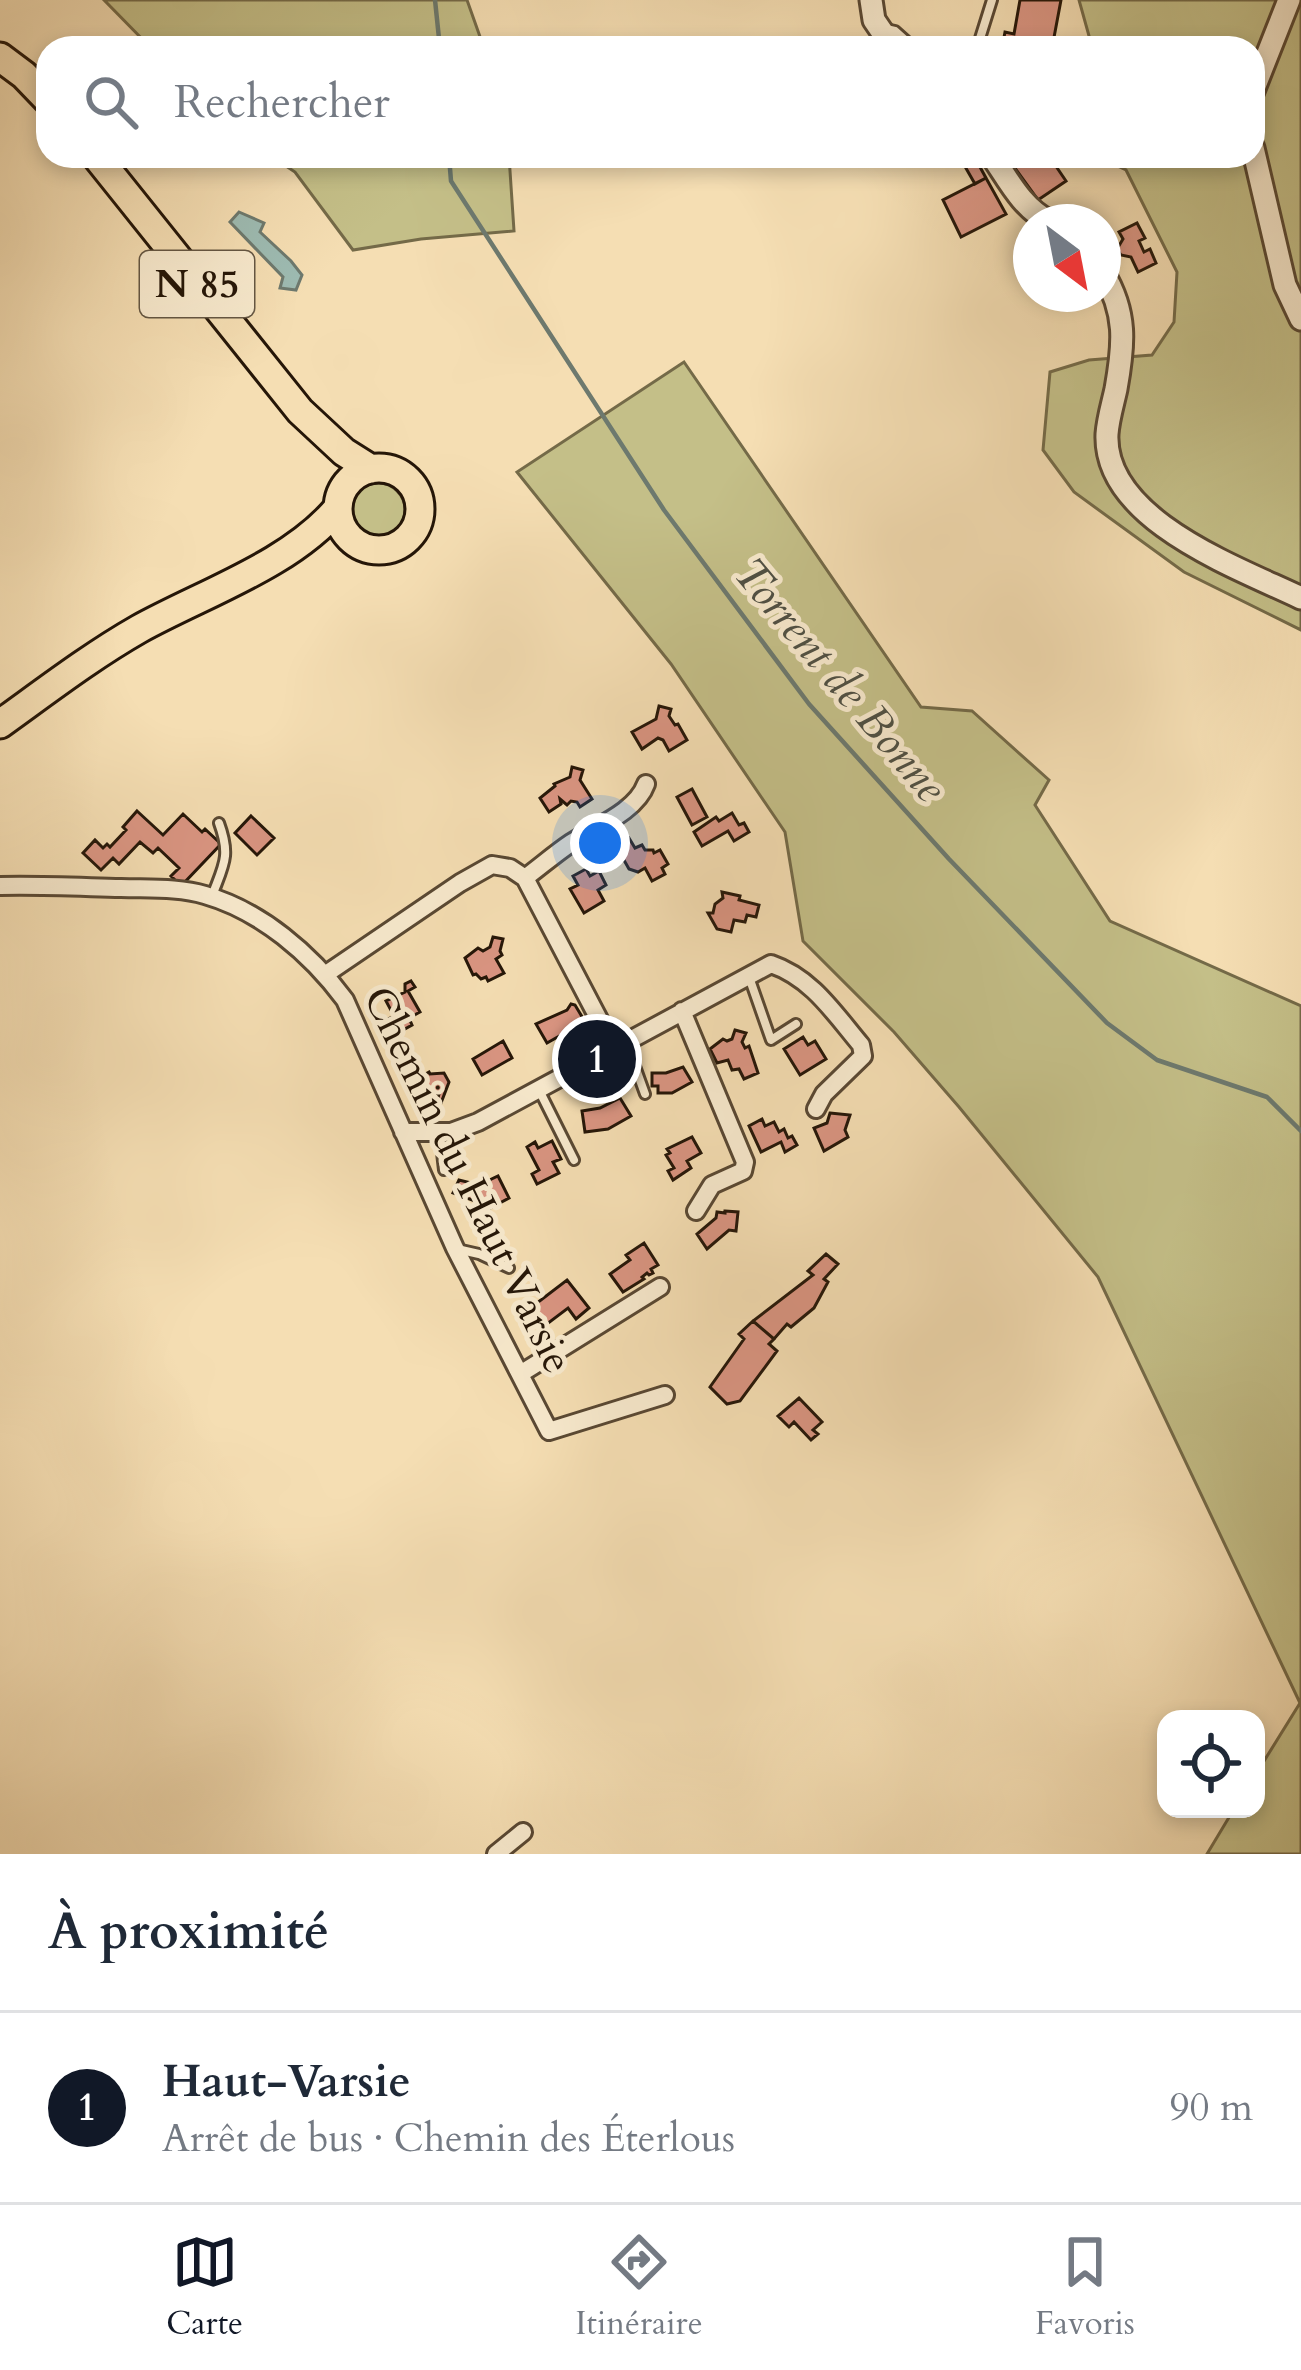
<!DOCTYPE html>
<html lang="fr">
<meta charset="utf-8">
<style>
body{margin:0;font-family:Cardo,serif;background:#f6f6f7;color:#1f2937}
.controls{position:absolute;right:36px;bottom:36px;display:grid;overflow:hidden;border-radius:24px;box-shadow:0 6px 18px #0003}
.controls button{width:108px;height:108px;display:grid;place-items:center;padding:0;border:0;border-bottom:3px solid #e0e1e3;background:#fff;color:#1f2937;font:60px sans-serif}
.compass{position:absolute;left:1013px;top:204px;width:108px;height:108px;border-radius:50%;background:#fff;box-shadow:0 6px 18px #0003;rotate:148deg}
.you{position:absolute;left:600px;top:843px;width:42px;height:42px;margin:-30px;border:9px solid #fff;border-radius:50%;background:#1a73e8;box-shadow:0 0 0 18px #1a73e833}
.badge{display:grid;place-items:center;width:78px;height:78px;border-radius:50%;background:#111827;color:#fff;font-size:39px;font-weight:700}
.pin{position:absolute;translate:-50% -50%;border:6px solid #fff;box-shadow:0 3px 12px #0006}
.list{margin:0;padding:0;list-style:none}
h2{display:flex;justify-content:space-between;align-items:center;height:156px;margin:0;padding:0 48px;font-size:51px}
h2 small{font-size:39px;font-weight:400;color:#747a83}
.list li{display:grid;grid-template-columns:78px 1fr auto;gap:36px;align-items:center;box-sizing:border-box;height:192px;padding:0 48px;border-top:3px solid #e0e1e3}
.list b{display:block;font-size:45px;white-space:nowrap}
.list p{margin:0;font-size:39px;white-space:nowrap;color:#747a83}
.list em{font-size:39px;font-style:normal;color:#747a83}
.icon{flex:none;width:66px;height:66px;fill:none;stroke:currentColor;stroke-width:2;stroke-linecap:round;stroke-linejoin:round}
.map{position:relative;flex:none;width:1301px;height:1854px;overflow:hidden}
.search{position:absolute;background:#fff;box-shadow:0 6px 18px #0003;left:36px;right:36px;top:36px;height:132px;display:flex;align-items:center;gap:30px;box-sizing:border-box;padding:0 42px;border-radius:36px;color:#747a83;font-size:45px}
.sheet{height:348px;background:#fff}
nav{display:flex;justify-content:space-around;align-items:center;box-sizing:border-box;height:168px;border-top:3px solid #e0e1e3;background:#fff;font-size:33px;color:#747a83}
nav a{display:grid;justify-items:center;gap:6px}
nav .on{color:#111827}
.map>svg:first-child{display:block}
.green{fill:#c4bf88;stroke:#746a48;stroke-width:3}
.water{fill:#9dbbb2;stroke:#6d796e;stroke-width:3}
.lines{fill:none;stroke-linecap:round;stroke-linejoin:round}
.stream{stroke:#6d796e;stroke-width:4.5}
.building{fill:#da9582;stroke:#251608;stroke-width:3}
.service-casing{stroke:#594833;stroke-width:14}
.minor-casing{stroke:#594833;stroke-width:22}
.tertiary-casing{stroke:#594833;stroke-width:27}
.primary-casing{stroke:#251608;stroke-width:33}
.service{stroke:#f8eace;stroke-width:8}
.minor{stroke:#f8eace;stroke-width:16}
.tertiary{stroke:#f8eace;stroke-width:21}
.primary{stroke:#f5deb3;stroke-width:27}
.labels{text-anchor:middle;dominant-baseline:central;stroke-width:10;stroke-linejoin:round;paint-order:stroke}
.shield{fill:#f8eace;stroke:#645643;stroke-width:3}
.shield-label{font-size:39px;font-weight:bold;fill:#251608}
.street-label{font-size:42px;fill:#251608;stroke:#f8eace}
.water-label{font-size:45px;font-style:italic;fill:#4f5044;stroke:#f8eace}
</style>
<div class="map">
<svg width="1301" height="1854" viewBox="0 0 1301 1854">
<rect width="100%" height="100%" fill="#f5deb3"/>
<filter id="stains"><feTurbulence type="fractalNoise" baseFrequency=".00167" numOctaves="4"/><feColorMatrix values="0 0 0 0 .2 0 0 0 0 .09 0 0 0 0 .02 0 0 0 .5 -.17"/></filter>
<radialGradient id="worn" r=".72"><stop offset=".6" stop-color="#630" stop-opacity="0"/><stop offset="1" stop-color="#630" stop-opacity=".3"/></radialGradient>
<path class="green" d="M104 0H467L484 48H151Z
M1079 0H1301V630L1184 572 1074 492 1043 450 1050 372 1089 360 1152 355 1174 322 1177 272 1126 170 1096 156H1253V48H1088L1091 43Z
M271 156H509L514 231 421 239 353 250 295 172Z
M684 362 921 707 972 711 1049 780 1035 805 1110 921 1301 1006V1854H1207L1234 1809H1256V1774L1300 1703 1098 1277 959 1107 894 1032 803 941 785 832 671 664 517 472Z
M351 510a27 27 0 1 1 54 0a27 27 0 1 1-54 0Z"/>
<path class="water" d="M239 212 264 223 260 232 291 261 302 275 296 290 280 288 283 277 230 222Z"/>
<g class="lines">
<path class="stream" d="M435 0 440 48
M449 156 451 181 664 510 809 704 949 859 1107 1023 1157 1060 1267 1097 1301 1131"/>
</g>
<path class="building" d="M1020 0H1061L1052 48H1002L1005 32 1014 34Z
M959 156H985L989 162 980 167 986 178 975 184Z
M1024 156H1049L1066 181 1038 200 1012 164Z
M986 178 1006 214 961 237 943 200Z
M1137 223 1145 238 1139 241 1144 252 1150 249 1156 263 1138 272 1131 257 1121 255 1117 249 1123 239 1119 232Z
M659 706 671 709 669 716 675 725 678 724 687 740 669 751 663 740 658 738 642 749 632 732 656 719Z
M572 767 583 770 580 780 592 799 580 807 577 802 571 801 567 805 560 799 561 804 549 812 540 798 555 786 554 784 570 777Z
M692 789 707 817 692 825 677 797Z
M137 811 163 835 183 814 202 832 205 829 221 844 181 886 171 876 179 868 158 848 153 853 140 842 119 864 113 858 101 870 83 853 95 840 103 848 107 844 110 847 126 830 123 827Z
M732 813 739 825 744 823 749 832 734 841 728 831 702 846 694 832 716 817 719 821Z
M251 816 274 838 257 855 235 833Z
M629 838 635 848 642 845 645 850H653L654 853 660 850 668 864 662 868 665 874 652 881 645 868 638 872 629 869 616 846Z
M586 869 590 876 599 871 606 885 598 890 604 901 584 913 570 889 578 885 573 876Z
M722 892 740 896 739 900 759 905 756 917 747 915 745 922 734 920 731 932 717 929 708 913H713L715 904 723 898Z
M493 937 503 939 500 951 502 955 496 959 504 973 488 981 486 977 481 979 476 974 473 975 465 958 478 948 483 951 490 947Z
M411 981 415 987 408 991 420 1012 409 1018 412 1025 394 1035 386 1020 394 1016 386 1001 405 992V984Z
M571 1004 575 1005 587 1025 586 1030 581 1032 570 1030 547 1043 536 1024 567 1010Z
M735 1030 746 1033 742 1042 745 1048 749 1046 758 1073 744 1079 739 1069 732 1070 728 1060 717 1063 710 1049 723 1039 727 1041 732 1039Z
M803 1037 808 1045 815 1041 826 1059 800 1075 784 1049Z
M503 1041 512 1058 482 1075 473 1059Z
M683 1067 692 1082 672 1093H658V1086H652V1073H666Z
M429 1072 430 1074 444 1073 449 1082 441 1103 437 1102 439 1094 418 1088 422 1076Z
M620 1098 631 1116 608 1129 585 1132 582 1111 600 1108Z
M830 1113 850 1115 845 1130 848 1137 824 1151 814 1128 827 1123Z
M762 1119 765 1126 774 1122 779 1132 784 1129 788 1138 792 1136 797 1145 785 1152 781 1142 761 1152 749 1126Z
M692 1137 701 1153 687 1161 691 1168 673 1180 668 1171 674 1168 666 1155 670 1153 667 1149Z
M552 1141 561 1159 553 1162 559 1173 537 1184 532 1174 539 1170 527 1147 535 1142 538 1148Z
M498 1176 509 1198 481 1213 475 1201 453 1193 459 1180 479 1185Z
M725 1211 738 1212 736 1231 729 1230 707 1249 697 1234 716 1218 717 1212 725 1213Z
M644 1243 658 1265 651 1269 653 1273 649 1275 647 1273 642 1277 644 1279 623 1292 610 1274 630 1260 626 1255Z
M826 1254 838 1264 824 1279 828 1282 814 1308 791 1327 787 1324 774 1339 753 1321 813 1275 808 1271Z
M567 1280 589 1308 576 1319 568 1308 547 1324 533 1306Z
M753 1321 774 1339 769 1344 777 1351 740 1401 727 1404 710 1387 744 1339 739 1334Z
M799 1398 822 1422 813 1430 818 1434 811 1440 794 1422 789 1427 778 1416Z"/>
<g class="lines">
<g class="service-casing">
<path id="service" d="M886 29 895 31 914 48
M977 48 992 0
M212 896C224 864 231 856 219 823
M749 977 771 1040 796 1024
M627 1044 645 1094
M540 1092 574 1160
M440 1135 444 1170
M457 1249 479 1254 509 1268"/>
</g>
<g class="minor-casing">
<path id="minor" d="M525 878C541 866 556 853 571 843 595 827 636 812 646 784
M0 886C40 885 81 887 121 888 148 889 179 887 205 895 261 911 311 954 345 1000L455 1248 549 1431 665 1395
M326 974 460 883 492 865 510 868 525 878 615 1050
M682 1011 745 1162 743 1171 712 1185 696 1211
M403 1132H451L478 1122 771 964C812 978 834 1013 861 1045L863 1056 824 1094 816 1109
M520 1374 660 1287
M496 1854 523 1832"/>
</g>
<g class="tertiary-casing">
<path id="tertiary" d="M871 0 874 20 893 48
M1253 91 1289 0
M1253 148 1285 285 1301 319
M992 156C1009 181 1022 208 1050 222
M1103 273C1127 313 1124 344 1116 389 1113 403 1108 419 1107 434 1103 520 1239 568 1301 598"/>
</g>
<g class="primary-casing">
<path id="primary" d="M0 57 24 75 48 100
M96 156 300 411 344 452 371 469
M338 509a41 41 0 1 1 82 0a41 41 0 1 1-82 0Z
M0 724C46 691 90 657 139 629 204 593 290 565 338 508"/>
</g>
<use href="#service" class="service"/>
<use href="#minor" class="minor"/>
<use href="#tertiary" class="tertiary"/>
<use href="#primary" class="primary"/>
</g>
<g class="labels">
<rect class="shield" x="140" y="251" width="114" height="66" rx="9"/>
<g class="shield-label">
<text x="197" y="284">N 85</text>
</g>
<g class="street-label">
<text transform="translate(468 1180) rotate(64)">Chemin du Haut Varsie</text>
</g>
<g class="water-label">
<text transform="translate(840 680) rotate(50)">Torrent de Bonne</text>
</g>
</g>
<rect width="100%" height="100%" filter="url(#stains)"/>
<rect width="100%" height="100%" fill="url(#worn)"/>
</svg>
<div class="controls">
<button><svg class="icon" aria-label="locate" viewBox="0 0 24 24"><circle cx="12" cy="12" r="6"/><path d="M12 2v4M12 18v4M2 12h4M18 12h4"/></svg></button>
</div>
<svg class="compass" viewBox="-18 -18 36 36"><path d="M0-13l5 13h-10z" fill="#e53935"/><path d="M0 13l5-13h-10z" fill="#747a83"/></svg>
<div class="you"></div>
<div class="pin badge" style="left:597px;top:1059px">1</div>
<div class="search"><svg class="icon" aria-label="search" viewBox="0 0 24 24"><circle cx="10" cy="10" r="6"/><path d="M15 15l6 6"/></svg>Rechercher</div>
</div>
<section class="sheet">
<h2>À proximité<small></small></h2>
<ul class="list">
<li><span class="badge">1</span><div><b>Haut-Varsie</b><p>Arrêt de bus · Chemin des Éterlous</p></div><em>90 m</em></li>
</ul>
</section>
<nav>
<a class="on"><svg class="icon" aria-label="map" viewBox="0 0 24 24"><path d="M3 6l6-2 6 2 6-2v14l-6 2-6-2-6 2zM9 4v14M15 6v14"/></svg>Carte</a>
<a><svg class="icon" aria-label="directions" viewBox="0 0 24 24"><path d="M12 3l9 9-9 9-9-9zM9 14v-3h6M13 9l2 2-2 2"/></svg>Itinéraire</a>
<a><svg class="icon" aria-label="saved" viewBox="0 0 24 24"><path d="M7 4h10v16l-5-4-5 4z"/></svg>Favoris</a>
</nav>
